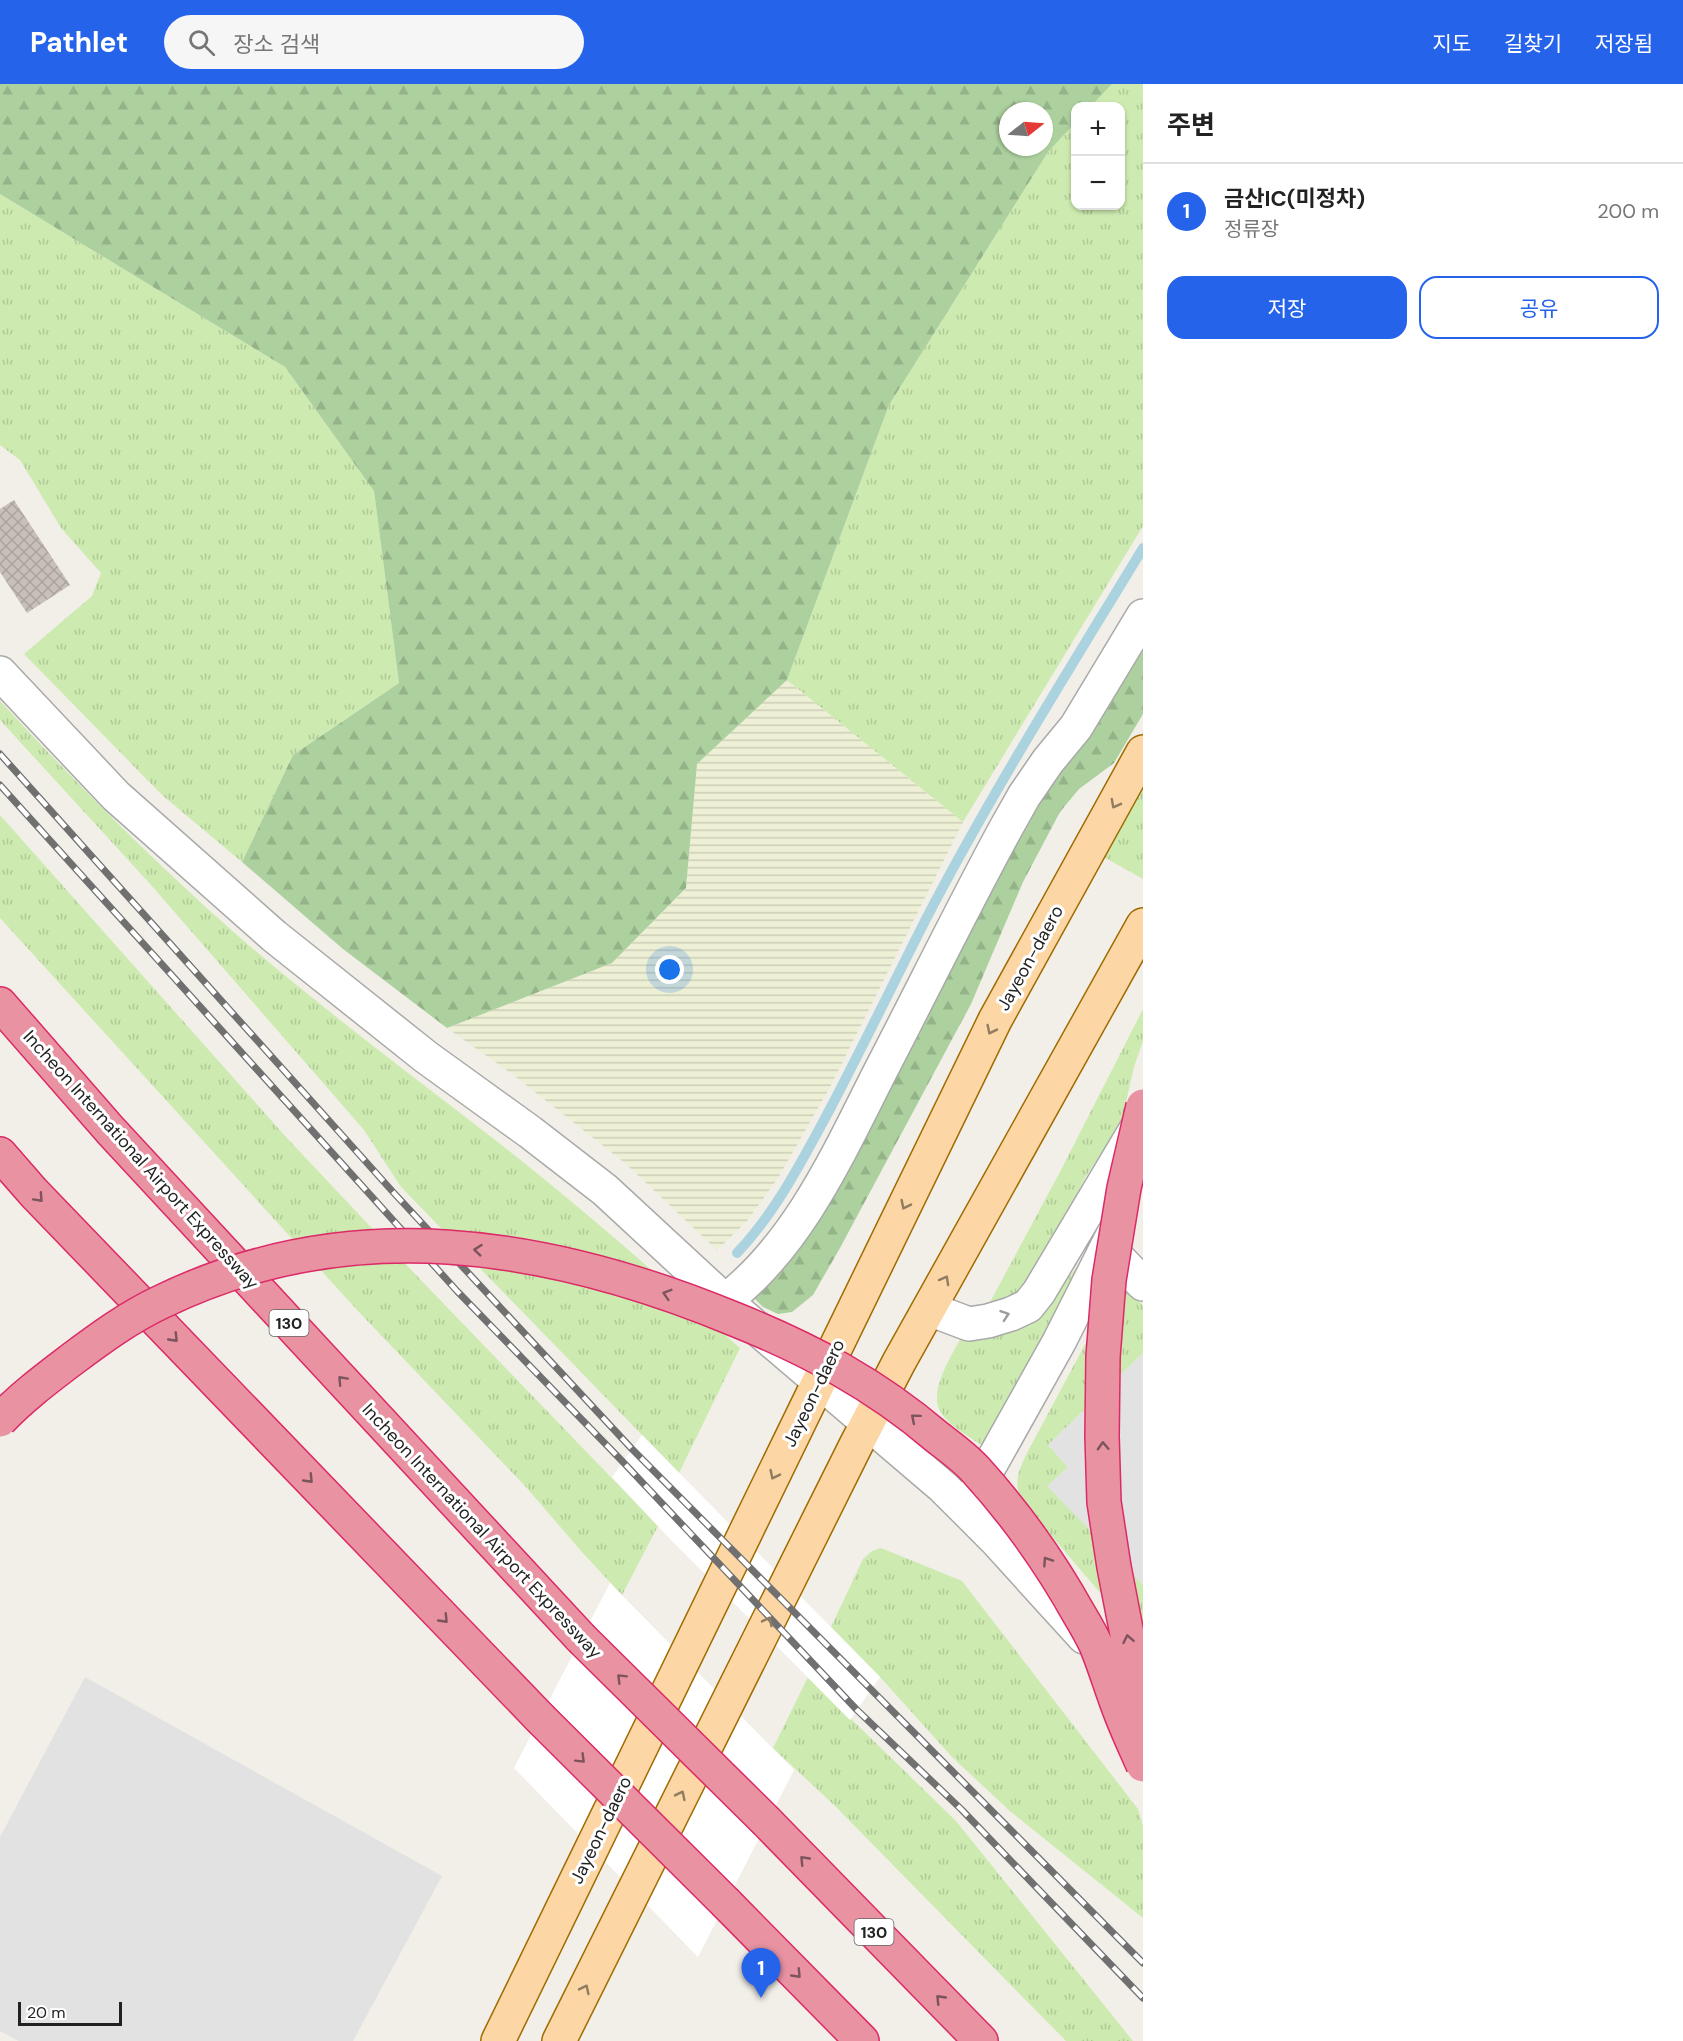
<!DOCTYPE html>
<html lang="ko">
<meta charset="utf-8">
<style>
body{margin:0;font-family:"DM Sans","Noto Sans KR",sans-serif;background:#f6f6f6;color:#222}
.controls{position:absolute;right:18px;top:18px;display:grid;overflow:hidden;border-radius:12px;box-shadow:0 2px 4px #0004}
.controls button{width:54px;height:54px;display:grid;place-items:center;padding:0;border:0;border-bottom:2px solid #e0e0e0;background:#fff;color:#222;font:30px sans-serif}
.compass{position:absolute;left:999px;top:18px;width:54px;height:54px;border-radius:50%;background:#fff;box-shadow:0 2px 4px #0004;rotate:73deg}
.scale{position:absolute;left:18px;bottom:15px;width:104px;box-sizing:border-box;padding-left:6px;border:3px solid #222;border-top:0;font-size:16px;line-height:21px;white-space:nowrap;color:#222;-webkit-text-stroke:4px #fff;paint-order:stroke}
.you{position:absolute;left:670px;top:886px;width:21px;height:21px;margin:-15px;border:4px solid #fff;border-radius:50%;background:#1a73e8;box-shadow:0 0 0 9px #1a73e833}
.badge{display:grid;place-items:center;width:39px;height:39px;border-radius:50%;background:#2563eb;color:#fff;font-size:20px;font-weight:700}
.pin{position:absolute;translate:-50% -50px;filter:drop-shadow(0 2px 3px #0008)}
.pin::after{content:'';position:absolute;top:32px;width:21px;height:18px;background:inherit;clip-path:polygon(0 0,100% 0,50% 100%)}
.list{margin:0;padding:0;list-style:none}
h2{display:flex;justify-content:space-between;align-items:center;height:78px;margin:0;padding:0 24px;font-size:26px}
h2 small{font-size:20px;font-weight:400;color:#767676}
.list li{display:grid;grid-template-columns:39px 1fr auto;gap:18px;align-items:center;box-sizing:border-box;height:96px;padding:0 24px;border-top:2px solid #e0e0e0}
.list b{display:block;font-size:22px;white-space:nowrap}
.list p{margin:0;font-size:20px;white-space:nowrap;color:#767676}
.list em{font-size:20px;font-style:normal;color:#767676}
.actions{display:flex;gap:12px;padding:18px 24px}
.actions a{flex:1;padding:14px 0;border:2px solid #2563eb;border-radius:18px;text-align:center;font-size:21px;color:#2563eb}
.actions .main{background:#2563eb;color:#fff}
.icon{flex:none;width:33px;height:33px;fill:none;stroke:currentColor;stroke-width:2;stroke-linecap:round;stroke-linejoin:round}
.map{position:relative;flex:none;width:1143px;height:1957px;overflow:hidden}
header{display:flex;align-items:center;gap:36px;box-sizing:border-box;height:84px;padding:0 30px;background:#2563eb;color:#fff}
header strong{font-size:28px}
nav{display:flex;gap:33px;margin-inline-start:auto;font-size:21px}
.search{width:420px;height:54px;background:#f6f6f6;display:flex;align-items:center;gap:15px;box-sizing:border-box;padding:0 21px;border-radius:33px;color:#767676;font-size:22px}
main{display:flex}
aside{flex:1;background:#fff}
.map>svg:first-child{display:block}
.farmland{fill:url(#farmland-rules)}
.grass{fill:url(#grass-tufts)}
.forest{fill:url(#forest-firs);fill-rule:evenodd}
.parking{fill:#e2e2e2}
.pier{fill:#fff}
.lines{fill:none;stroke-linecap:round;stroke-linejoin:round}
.stream{stroke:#aad3df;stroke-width:10}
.building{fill:url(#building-cross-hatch)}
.minor-casing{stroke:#a9a9a9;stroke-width:36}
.major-casing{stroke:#a06b00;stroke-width:36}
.highway-casing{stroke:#dc2a67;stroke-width:36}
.minor{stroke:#fff;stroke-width:33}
.major{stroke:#fcd6a4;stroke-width:33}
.highway{stroke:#e892a2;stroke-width:33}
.rail-casing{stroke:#707070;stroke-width:7}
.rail{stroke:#fff;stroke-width:4.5;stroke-dasharray:14;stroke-linecap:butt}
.highway-bridge-casing{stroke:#dc2a67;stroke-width:36;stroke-linecap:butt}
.highway-bridge{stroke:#e892a2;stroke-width:33}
.oneway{stroke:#8f7c63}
.oneway2{stroke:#7b545c}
.oneway3{stroke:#9c9c9c}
.labels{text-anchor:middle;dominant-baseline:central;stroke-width:6;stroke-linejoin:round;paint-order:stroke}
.shield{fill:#fff;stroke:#646464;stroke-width:1.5}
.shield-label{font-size:16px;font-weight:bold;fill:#222}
.street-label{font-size:18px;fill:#222;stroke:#fff}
</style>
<header>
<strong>Pathlet</strong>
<div class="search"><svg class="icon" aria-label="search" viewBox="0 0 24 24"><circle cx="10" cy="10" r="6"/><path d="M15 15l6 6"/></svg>장소 검색</div>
<nav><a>지도</a><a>길찾기</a><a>저장됨</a></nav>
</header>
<main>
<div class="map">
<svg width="1143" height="1957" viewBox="0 0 1143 1957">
<defs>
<pattern id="farmland-rules" width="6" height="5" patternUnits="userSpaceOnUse" patternTransform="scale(1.5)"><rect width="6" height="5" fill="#eef0d5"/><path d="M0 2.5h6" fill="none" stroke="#ccceb7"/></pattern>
<pattern id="grass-tufts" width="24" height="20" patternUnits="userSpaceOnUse" patternTransform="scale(1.5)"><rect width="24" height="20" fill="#cdebb0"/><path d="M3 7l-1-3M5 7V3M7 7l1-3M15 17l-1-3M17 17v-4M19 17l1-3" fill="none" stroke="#b0c997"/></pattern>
<pattern id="forest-firs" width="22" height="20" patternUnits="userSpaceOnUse" patternTransform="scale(1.5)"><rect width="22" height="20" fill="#add19e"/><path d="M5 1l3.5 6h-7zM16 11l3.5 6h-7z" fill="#95b388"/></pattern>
<pattern id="building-cross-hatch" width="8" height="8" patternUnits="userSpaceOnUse" patternTransform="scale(1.5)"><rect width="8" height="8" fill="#c7bfb8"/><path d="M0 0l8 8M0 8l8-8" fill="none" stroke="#aba49e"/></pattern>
</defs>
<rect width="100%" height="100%" fill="#f2efe9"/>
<path class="farmland" d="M787 596 963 738 830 1003 778 1094 747 1137 717 1166 625 1079 512 990 447 944 612 879 686 805 697 680Z"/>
<path class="grass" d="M1112 0H1143V442L963 738 787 596 889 321 1048 68 1075 39 1076 122H1120V22H1091Z
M0 110 285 283 374 407 399 599 293 671 242 778 162 711 24 570 92 512 101 489 61 444 20 376 0 361Z
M0 617C73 696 148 772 228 843 315 920 408 988 499 1059 582 1124 661 1194 740 1264L679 1389 401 1103 364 1046 151 801 0 636Z
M1143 701V795L1102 772Z
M0 731 286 1053 416 1191 658 1442 622 1511 581 1467 526 1403 357 1226 0 834Z
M1143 925V957L1134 983 1121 1040 1086 1092 1025 1212 988 1222 1062 1084Z
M1091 1165 983 1362C970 1353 952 1344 942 1330 926 1310 952 1271 962 1252 971 1252 981 1255 989 1254 1035 1248 1064 1197 1091 1165Z
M1118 1204 1129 1205 1143 1222V1269L1048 1361 1068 1383 1048 1402 1143 1501V1559L1026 1422C1012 1402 1017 1390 1027 1369L1113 1208Z
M881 1464 962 1497 1138 1725 1143 1742V1834L1011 1728 952 1673 880 1593 831 1543 863 1475 872 1467Z
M808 1593 956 1737 1133 1957H1066L835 1722 773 1664Z"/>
<path class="forest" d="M0 0H1112L1091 22H1076L1075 39 1048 68 889 321 787 596 697 680 686 804 612 879 447 944 343 865 242 778 293 671 399 599 374 407 285 283 0 110ZM1008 27H1044V63H1008Z
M1143 551V630L1114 679 1079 705 1060 728 1023 798 971 920 840 1164 813 1211 792 1228 778 1230 763 1223 753 1213 984 804Z"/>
<path class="parking" d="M1143 1269V1501L1047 1402 1068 1383 1048 1361Z
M85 1593 442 1792 353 1957H19L0 1947V1753Z"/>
<path class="pier" d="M642 1351 880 1593 850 1636 670 1455 612 1393Z
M610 1499 794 1686 698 1873 514 1684Z"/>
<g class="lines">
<path class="stream" d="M737 1169C776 1128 803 1075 830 1025 863 962 894 898 926 835 992 708 1069 586 1143 464"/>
</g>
<path class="building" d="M14 416 70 501 27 529 0 488V425Z"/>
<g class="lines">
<g class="minor-casing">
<path id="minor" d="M0 589 116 712 274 852 426 973 530 1048 605 1106 725 1217 943 1403 995 1455 1084 1553
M1107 1163 1143 1200
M725 1217C800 1159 839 1068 881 986 923 905 963 823 1006 744L1024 712 1048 677 1076 643 1143 532
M929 1225 969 1240 988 1237 1011 1230 1028 1222 1039 1208 1135 1047
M970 1417 1059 1258 1113 1151"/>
</g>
<g class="major-casing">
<path id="major" d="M498 1957 995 936 1143 668
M559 1957 856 1361 899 1278 1143 841"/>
</g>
<g class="highway-casing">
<path id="highway" d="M0 920 111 1047 581 1554
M0 1070 34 1109 540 1634
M767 1738 981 1957
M726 1819 862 1957"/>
</g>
<use href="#minor" class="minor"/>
<use href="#major" class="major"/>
<use href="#highway" class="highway"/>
<g class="rail-casing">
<path id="rail" d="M0 670 393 1108 632 1365 1143 1879
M0 701 457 1207 623 1378 857 1626 961 1725 1143 1914"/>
</g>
<use href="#rail" class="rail"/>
<g class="highway-bridge-casing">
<path id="highway-bridge" d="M1143 1022 1124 1104 1109 1196 1103 1273 1102 1352 1104 1418 1114 1483 1143 1633
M0 1336C22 1313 46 1295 71 1276 99 1255 129 1233 161 1218 350 1126 547 1158 734 1235 809 1265 875 1300 937 1353 950 1363 964 1373 975 1385 1015 1429 1050 1478 1079 1530 1085 1540 1091 1550 1096 1561 1106 1585 1113 1611 1123 1635 1129 1650 1136 1665 1143 1681
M581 1554 767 1738
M540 1634 726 1819"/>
</g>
<use href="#highway-bridge" class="highway-bridge"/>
</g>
<defs><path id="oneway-chevron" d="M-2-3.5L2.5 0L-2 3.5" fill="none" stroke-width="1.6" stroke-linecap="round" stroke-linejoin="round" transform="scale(1.5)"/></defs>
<g class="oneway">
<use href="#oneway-chevron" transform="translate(1115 720) rotate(118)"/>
<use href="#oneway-chevron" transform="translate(991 946) rotate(116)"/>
<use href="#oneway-chevron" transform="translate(905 1121) rotate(116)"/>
<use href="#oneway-chevron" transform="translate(945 1196) rotate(-61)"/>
<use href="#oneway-chevron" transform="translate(774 1391) rotate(116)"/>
<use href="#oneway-chevron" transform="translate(768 1537) rotate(-64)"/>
<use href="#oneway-chevron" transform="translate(681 1711) rotate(-64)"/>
<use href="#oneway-chevron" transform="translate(585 1905) rotate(-64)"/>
</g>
<g class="oneway2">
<use href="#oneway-chevron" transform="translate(39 1114) rotate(47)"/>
<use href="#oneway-chevron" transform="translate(478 1166) rotate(-174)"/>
<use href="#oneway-chevron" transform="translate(667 1210) rotate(-163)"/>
<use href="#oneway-chevron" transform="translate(174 1254) rotate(46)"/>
<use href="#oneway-chevron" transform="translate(342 1296) rotate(-133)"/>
<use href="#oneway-chevron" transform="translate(915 1334) rotate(-140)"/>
<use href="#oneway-chevron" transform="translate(1103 1362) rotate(-92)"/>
<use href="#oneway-chevron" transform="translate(309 1395) rotate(46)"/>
<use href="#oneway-chevron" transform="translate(1047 1477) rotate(-124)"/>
<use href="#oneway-chevron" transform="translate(444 1535) rotate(46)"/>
<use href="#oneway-chevron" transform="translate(1128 1555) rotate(-101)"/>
<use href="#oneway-chevron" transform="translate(621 1594) rotate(-135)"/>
<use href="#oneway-chevron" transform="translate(581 1675) rotate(45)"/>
<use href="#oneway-chevron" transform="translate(804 1776) rotate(-134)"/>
<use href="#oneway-chevron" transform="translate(797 1890) rotate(46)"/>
<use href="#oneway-chevron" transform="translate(940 1915) rotate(-134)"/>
</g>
<use class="oneway3" href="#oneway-chevron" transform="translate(1005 1231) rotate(-19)"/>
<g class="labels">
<g class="shield">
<rect x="269.5" y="1226" width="39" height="26" rx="4.5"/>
<rect x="854.5" y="1835" width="39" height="26" rx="4.5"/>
</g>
<g class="shield-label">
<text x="289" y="1239">130</text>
<text x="874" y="1848">130</text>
</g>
<g class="street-label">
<text transform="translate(1030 874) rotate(-61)">Jayeon-daero</text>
<text transform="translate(141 1076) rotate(48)">Incheon International Airport Expressway</text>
<text transform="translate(814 1309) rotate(-64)">Jayeon-daero</text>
<text transform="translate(482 1447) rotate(47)">Incheon International Airport Expressway</text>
<text transform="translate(601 1746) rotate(-64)">Jayeon-daero</text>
</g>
</g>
</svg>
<div class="controls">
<button>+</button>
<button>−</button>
</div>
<svg class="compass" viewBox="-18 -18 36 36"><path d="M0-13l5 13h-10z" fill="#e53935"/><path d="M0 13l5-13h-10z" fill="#767676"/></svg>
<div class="scale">20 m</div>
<div class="you"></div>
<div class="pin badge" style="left:761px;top:1914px">1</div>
</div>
<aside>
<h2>주변<small></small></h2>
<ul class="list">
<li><span class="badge">1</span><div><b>금산IC(미정차)</b><p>정류장</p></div><em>200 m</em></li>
</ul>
<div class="actions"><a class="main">저장</a><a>공유</a></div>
</aside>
</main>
